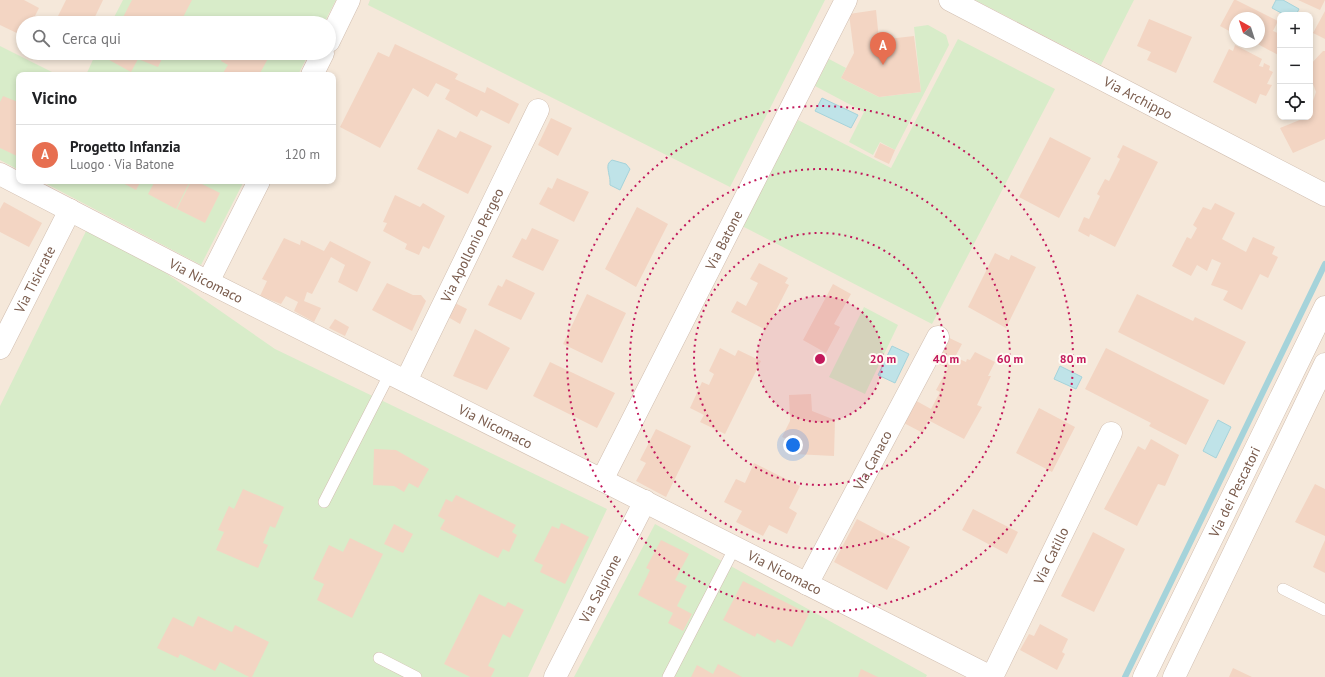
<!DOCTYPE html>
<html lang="it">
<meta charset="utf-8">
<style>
body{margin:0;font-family:"PT Sans",sans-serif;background:#f2f2f2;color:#202124}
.controls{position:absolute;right:12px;top:12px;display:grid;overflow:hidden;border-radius:8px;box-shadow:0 2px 6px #0003}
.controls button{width:36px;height:36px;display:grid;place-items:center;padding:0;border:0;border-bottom:1px solid #e0e0e0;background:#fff;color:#202124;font:20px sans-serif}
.compass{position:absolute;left:1229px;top:12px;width:36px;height:36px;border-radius:50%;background:#fff;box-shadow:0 2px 6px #0003;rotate:321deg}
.you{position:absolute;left:793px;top:445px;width:14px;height:14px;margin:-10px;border:3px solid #fff;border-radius:50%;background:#1a73e8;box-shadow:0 0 0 6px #1a73e833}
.badge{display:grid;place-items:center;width:26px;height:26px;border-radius:50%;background:#e76f51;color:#fff;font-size:13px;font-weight:700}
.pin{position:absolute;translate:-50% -33px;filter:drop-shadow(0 1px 2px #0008)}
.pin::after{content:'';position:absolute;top:21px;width:14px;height:12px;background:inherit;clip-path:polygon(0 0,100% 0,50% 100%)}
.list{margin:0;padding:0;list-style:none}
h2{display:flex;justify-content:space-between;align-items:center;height:52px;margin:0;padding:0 16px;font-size:17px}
h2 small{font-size:13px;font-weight:400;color:#757577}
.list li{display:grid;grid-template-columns:26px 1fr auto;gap:12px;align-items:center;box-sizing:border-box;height:60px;padding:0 16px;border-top:1px solid #e0e0e0}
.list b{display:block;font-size:15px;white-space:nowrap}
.list p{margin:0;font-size:13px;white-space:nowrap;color:#757577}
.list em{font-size:13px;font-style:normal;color:#757577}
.icon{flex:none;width:22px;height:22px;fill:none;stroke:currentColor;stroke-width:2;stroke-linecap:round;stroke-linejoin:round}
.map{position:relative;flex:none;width:1325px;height:677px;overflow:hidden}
.search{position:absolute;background:#fff;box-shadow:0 2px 6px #0003;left:16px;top:16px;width:320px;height:44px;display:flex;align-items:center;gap:10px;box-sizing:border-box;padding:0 14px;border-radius:22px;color:#757577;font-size:15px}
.panel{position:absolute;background:#fff;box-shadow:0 2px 6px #0003;left:16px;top:72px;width:320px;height:112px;border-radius:8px}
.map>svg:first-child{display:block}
.residential{fill:#f5e8da;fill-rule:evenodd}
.green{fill:#d8ecc9}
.water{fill:#bfe3e8;stroke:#a5d3da}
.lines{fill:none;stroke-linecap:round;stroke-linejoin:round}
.stream{stroke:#a5d3da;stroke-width:6}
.building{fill:#f3d5c3}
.service-casing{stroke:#d1beb0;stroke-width:12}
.minor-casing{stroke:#d1beb0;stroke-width:23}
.tertiary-casing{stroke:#d1beb0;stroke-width:23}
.service{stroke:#fff;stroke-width:11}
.minor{stroke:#fff;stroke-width:22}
.tertiary{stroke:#fff;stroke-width:22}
.ring{fill:none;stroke:#c2185b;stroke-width:2;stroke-dasharray:2 4}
.labels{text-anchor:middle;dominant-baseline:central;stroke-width:4;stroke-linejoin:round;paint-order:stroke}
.street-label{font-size:14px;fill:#7a5c4d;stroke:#fffaf3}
.centre{fill:#c2185b;stroke:#fffaf3;stroke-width:2}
.ring-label{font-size:12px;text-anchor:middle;font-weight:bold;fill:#c2185b;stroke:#fffaf3;stroke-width:4;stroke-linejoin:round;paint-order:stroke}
</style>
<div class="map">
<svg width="1325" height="677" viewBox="0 0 1325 677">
<rect width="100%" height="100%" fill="#fdf6ec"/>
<path class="residential" d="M0 0H1325V677H0ZM1280 15H1310V117H1280ZM1235 18H1259V42H1235ZM23 23H329V53H23ZM19 75H333V181H19Z"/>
<path class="green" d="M123 0H336L324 23H111Z
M370 0H825L730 187 368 5Z
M975 0H1134L1101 65Z
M928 25 946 35 949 45 895 150 880 142 873 155 849 142 864 112 815 86 829 59 846 68 841 78 879 97 921 92 914 27Z
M958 39 1055 89 932 324 742 226 798 120 891 168Z
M0 46 58 75H19V170L0 160Z
M96 53H309L298 75H86Z
M41 181H244L201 265Z
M91 221 275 349 607 509 528 677H0V406Z
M864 307 898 325 865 394 829 377Z
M655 524 927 675 926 677H574Z"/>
<path class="water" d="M1276 0H1283L1299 9 1296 15H1285L1272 8Z
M822 98 858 115 851 128 815 111Z
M612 160 626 164 630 169 620 190 610 185C610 181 610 178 609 175 608 168 606 164 612 160Z
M892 346 909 354 895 383 878 375Z
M1060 366 1082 377 1076 389 1054 379Z
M1218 420 1231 427 1216 458 1203 451Z"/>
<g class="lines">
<path class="stream" d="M1125 677 1325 264"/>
</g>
<path class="building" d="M0 0H24L39 8 35 16 40 19 38 23H23V36L0 25Z
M66 0H103L92 23H61L56 20Z
M132 0H192L180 23H120Z
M1234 0H1236L1278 21 1273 31 1280 34V56L1254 42H1259V18H1235V34L1220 26Z
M1298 0H1325L1320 10Z
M876 10 879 40 914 36 921 92 879 97 841 78 854 53 849 14Z
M1325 11V39L1313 33Z
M1149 19 1192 37 1176 73 1147 60 1151 52 1137 46Z
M395 44 458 74 455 79 485 93 487 87 519 104 509 124 481 110 477 117 445 99 450 90 436 83 428 97 413 88 380 148 340 127 378 52 389 57Z
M1235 45 1262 59 1259 66 1263 67 1264 63 1270 66 1269 70 1273 72 1267 84 1272 85 1266 96 1260 94 1256 104 1213 82 1229 49 1233 51Z
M1323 51H1325V139L1293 153 1280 128 1307 117H1310V110L1316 92 1313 84 1310 85V65Z
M104 53H165L158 67 138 59 131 72 102 56Z
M225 53H271L259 75H226L223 73 228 65 221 61Z
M3 96 18 102 19 100V157L0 148V102Z
M551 118 572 128 558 156 538 145Z
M438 129 456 138 460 131 492 146 468 194 417 169Z
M1050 137 1091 158 1059 218 1019 197Z
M880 143 895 150 889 164 874 157Z
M1123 145 1158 162 1115 247 1090 234 1089 237 1078 231 1084 217 1089 219 1100 196 1097 194 1105 179 1109 181 1120 159 1117 157Z
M19 162V172L15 170Z
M557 178 589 192 574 222 539 204 548 187 552 189Z
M119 181H141L136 190Z
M155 181H190L176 209 148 194Z
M191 181H196L220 193 205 223 177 209Z
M395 195 420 207 423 203 445 216 429 249 423 246 419 255 405 249 407 244 383 231 387 223 383 222Z
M4 202 42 223 29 247 0 232V209Z
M1215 203 1235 213 1222 239 1246 252 1253 237 1275 247 1272 254 1278 257 1268 278 1260 274 1242 310 1223 300 1228 291 1211 285 1221 263 1212 259 1207 271 1197 265 1191 276 1172 266 1187 237 1191 239 1197 228 1193 225 1203 207 1211 210Z
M637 207 668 224 636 287 605 269Z
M532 228 559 240 543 271 512 257 522 238 526 240Z
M284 238 300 245 301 240 324 251 330 241 371 262 357 292 338 282 345 265 331 257 312 294 307 292 304 301 321 308 314 322 294 311 298 302 286 296 281 304 260 296 267 281 262 279Z
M995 253 1009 260 1011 255 1036 267 1006 328 968 307Z
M759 263 788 278 785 283 789 285 766 330 731 312 737 301 746 306 758 283 750 279Z
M506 279 535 293 521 320 488 305 498 285 502 287Z
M387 283 413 295H421L426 301 412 331 372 310Z
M833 284 851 294 834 324 840 327 826 353 803 340Z
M587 294 626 313 602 363 563 344Z
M1137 294 1193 321 1195 317 1246 342 1224 385 1118 332Z
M455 303 467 309 460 324 448 317Z
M335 319 349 327 345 336 329 328Z
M475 329 510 348 487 390 453 376Z
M943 335 962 344 955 357 966 362 967 359 970 360 975 352 995 362 988 376H991L977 405 982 407 964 439 928 420 923 433 900 421 911 398 931 409 940 392 936 390 948 368 930 361Z
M720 348 735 356 738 350 761 361 725 434 700 422 704 415 690 408 702 382 709 385 714 374 709 371Z
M1106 348 1209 400 1186 445 1149 426 1151 423 1085 389Z
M550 362 615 393 597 428 533 396Z
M811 394 812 411 835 420 834 456 794 454 795 443 782 437 790 421 789 395Z
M1039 408 1075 427 1052 472 1016 453Z
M656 429 691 446 666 497 636 481 646 463 640 460Z
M1151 439 1179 455 1165 486 1158 484 1137 526 1104 509 1138 446 1145 450Z
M374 449 396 450 429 469 418 488 409 483 404 492 394 486 373 485Z
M754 463 800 486 789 508 797 513 787 534 769 525 763 536 736 522 742 511 724 502 736 479 745 483Z
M1315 484 1325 489V536L1295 522Z
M243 489 284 507 275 528 270 526 263 543 268 545 258 568 216 550 224 532 218 530 229 506 234 509Z
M456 495 516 525 512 532 517 535 509 552 503 549 498 558 440 529 445 520 438 516 446 499 452 502Z
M973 509 1018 532 1007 554 962 530Z
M857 519 910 547 887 590 834 562Z
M561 523 589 537 565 584 540 572 543 565 534 561 552 526 559 529Z
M394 524 413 534 403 553 384 544Z
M1093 532 1125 549 1094 612 1061 596Z
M350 538 383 554 352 618 317 600 324 584 313 579 329 545 343 552Z
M661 540 689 554 675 580 687 586 677 606 692 614 683 631 668 623 673 613 638 595 650 570 646 568Z
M1325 540V573L1313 567Z
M743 581 809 614 792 647 777 639 775 643 757 633 755 637 723 620Z
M479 594 505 607 508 602 524 610 510 638 503 634 488 666 495 669 491 677H470L444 664Z
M198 616 232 632 235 625 269 642 252 677H249L220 662 215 671 180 654 178 658 157 648 173 617 193 627Z
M1040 624 1068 639 1062 652 1065 654 1057 670 1020 650 1029 634 1034 636Z
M718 664 742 677H691L697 665 713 674Z
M1233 668 1252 677H1229Z
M861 669 878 677H858Z"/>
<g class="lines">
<g class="service-casing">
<path id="service" d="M324 502 390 373
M1283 589 1325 610
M379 658 416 677
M668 677 735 547"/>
</g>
<g class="minor-casing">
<g id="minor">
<path id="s1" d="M950 0 1325 195"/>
<path d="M329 41 349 0"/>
<path d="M312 75 323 53"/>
<path id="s2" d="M0 174 208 282 602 480 991 677"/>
<path d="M208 282 259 181"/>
<path id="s3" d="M0 348 70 210"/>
<path id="s4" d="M406 381 538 110"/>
<path id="s5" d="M602 480 846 0"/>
<path id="s6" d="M807 584 938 337"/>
<path id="s7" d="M555 677 645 501"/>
<path id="s8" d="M992 677 1111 433"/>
<path d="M1174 677 1325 364"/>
</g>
</g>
<g class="tertiary-casing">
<g id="tertiary">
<path id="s9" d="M1144 677 1325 307"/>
</g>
</g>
<use href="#service" class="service"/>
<use href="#minor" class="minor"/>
<use href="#tertiary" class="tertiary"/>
</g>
<circle cx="820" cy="359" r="63" fill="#c2185b" fill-opacity=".12"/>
<g class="ring">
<circle cx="820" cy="359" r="63"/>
<circle cx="820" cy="359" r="126"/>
<circle cx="820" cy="359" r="190"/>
<circle cx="820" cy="359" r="253"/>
</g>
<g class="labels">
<g class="street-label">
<text stroke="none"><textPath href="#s1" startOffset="212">Via Archippo</textPath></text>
<text stroke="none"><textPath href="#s5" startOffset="269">Via Batone</textPath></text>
<text stroke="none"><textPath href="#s4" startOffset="151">Via Apollonio Pergeo</textPath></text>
<text stroke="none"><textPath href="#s3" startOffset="77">Via Tisicrate</textPath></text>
<text stroke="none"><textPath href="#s2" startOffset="232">Via Nicomaco</textPath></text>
<text stroke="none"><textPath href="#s2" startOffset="556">Via Nicomaco</textPath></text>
<text stroke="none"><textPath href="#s6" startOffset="140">Via Canaco</textPath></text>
<text stroke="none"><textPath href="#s9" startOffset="206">Via dei Pescatori</textPath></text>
<text stroke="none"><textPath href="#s8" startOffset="135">Via Catillo</textPath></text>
<text stroke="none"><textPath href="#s2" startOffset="880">Via Nicomaco</textPath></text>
<text stroke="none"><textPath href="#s7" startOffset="99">Via Salpione</textPath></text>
</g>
</g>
<circle cx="820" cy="359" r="6" class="centre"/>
<g class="ring-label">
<text x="883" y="363">20 m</text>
<text x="946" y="363">40 m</text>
<text x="1010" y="363">60 m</text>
<text x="1073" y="363">80 m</text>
</g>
</svg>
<div class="controls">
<button>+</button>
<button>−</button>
<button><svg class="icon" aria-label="locate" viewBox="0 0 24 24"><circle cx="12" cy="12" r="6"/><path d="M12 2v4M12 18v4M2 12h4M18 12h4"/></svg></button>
</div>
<svg class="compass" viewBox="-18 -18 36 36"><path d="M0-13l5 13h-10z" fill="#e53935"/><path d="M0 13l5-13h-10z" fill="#757577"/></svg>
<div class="you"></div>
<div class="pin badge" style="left:883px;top:65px">A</div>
<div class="search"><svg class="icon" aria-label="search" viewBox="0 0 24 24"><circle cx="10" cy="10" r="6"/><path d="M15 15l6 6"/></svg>Cerca qui</div>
<section class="panel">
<h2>Vicino<small></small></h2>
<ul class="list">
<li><span class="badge">A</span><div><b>Progetto Infanzia</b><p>Luogo · Via Batone</p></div><em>120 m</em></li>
</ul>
</section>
</div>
